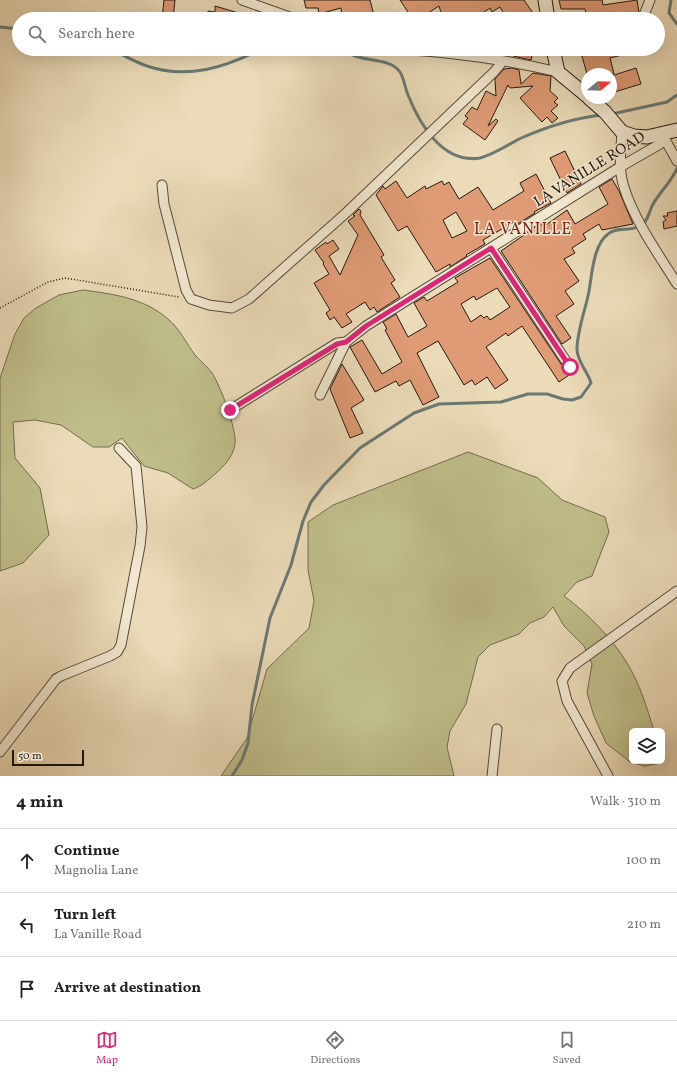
<!DOCTYPE html>
<meta charset="utf-8">
<style>
body{margin:0;font-family:Vollkorn,serif;background:#f2f2f2;color:#222}
.controls{position:absolute;right:12px;bottom:12px;display:grid;overflow:hidden;border-radius:6px;box-shadow:0 4px 16px #0002}
.controls button{width:36px;height:36px;display:grid;place-items:center;padding:0;border:0;border-bottom:1px solid #e0e0e0;background:#fff;color:#222;font:20px sans-serif}
.compass{position:absolute;left:581px;top:68px;width:36px;height:36px;border-radius:50%;background:#fff;box-shadow:0 4px 16px #0002;rotate:71deg}
.scale{position:absolute;left:12px;bottom:10px;width:72px;box-sizing:border-box;padding-left:4px;border:2px solid #241811;border-top:0;font-size:11px;line-height:14px;white-space:nowrap;color:#241811;-webkit-text-stroke:3px #f2e8d1;paint-order:stroke}
.stop{position:absolute;width:12px;height:12px;margin:-9px;border:3px solid #db2777;border-radius:50%;background:#fff}
.stop.end{background:#db2777;border-color:#fff;box-shadow:0 1px 4px #0008}
.list{margin:0;padding:0;list-style:none}
h2{display:flex;justify-content:space-between;align-items:center;height:52px;margin:0;padding:0 16px;font-size:17px}
h2 small{font-size:13px;font-weight:400;color:#767676}
.list li{display:grid;grid-template-columns:26px 1fr auto;gap:12px;align-items:center;box-sizing:border-box;height:64px;padding:0 16px;border-top:1px solid #e0e0e0}
.list b{display:block;font-size:15px;white-space:nowrap}
.list p{margin:0;font-size:13px;white-space:nowrap;color:#767676}
.list em{font-size:13px;font-style:normal;color:#767676}
.icon{flex:none;width:22px;height:22px;fill:none;stroke:currentColor;stroke-width:2;stroke-linecap:round;stroke-linejoin:round}
.map{position:relative;flex:none;width:677px;height:776px;overflow:hidden}
.search{position:absolute;background:#fff;box-shadow:0 4px 16px #0002;left:12px;right:12px;top:12px;height:44px;display:flex;align-items:center;gap:10px;box-sizing:border-box;padding:0 14px;border-radius:22px;color:#767676;font-size:15px}
.sheet{height:244px;background:#fff}
nav{display:flex;justify-content:space-around;align-items:center;box-sizing:border-box;height:56px;border-top:1px solid #e0e0e0;background:#fff;font-size:11px;color:#767676}
nav a{display:grid;justify-items:center;gap:2px}
nav .on{color:#db2777}
.map>svg:first-child{display:block}
.green{fill:#bfbe8a;stroke:#726b4e}
.lines{fill:none;stroke-linecap:round;stroke-linejoin:round}
.stream{stroke:#6a7973;stroke-width:3}
.building{fill:#df9b75;stroke:#241811;fill-rule:evenodd}
.street-casing{stroke:#56493b;stroke-width:11}
.secondary-casing{stroke:#241811;stroke-width:15}
.path{stroke:#241811;stroke-width:1.5;stroke-dasharray:1 2;stroke-linecap:butt}
.street{stroke:#f2e8d1;stroke-width:9}
.secondary{stroke:#f2e8d1;stroke-width:13}
.route{stroke:#db2777;stroke-width:5}
.labels{text-anchor:middle;dominant-baseline:central;stroke-width:3;stroke-linejoin:round;paint-order:stroke}
.street-label{font-size:15px;fill:#241811;stroke:#f2e8d1}
.neighbourhood-label{font-size:16px;letter-spacing:1px;fill:#7a1f14;stroke:#f2e8d1}
</style>
<div class="map">
<svg width="677" height="776" viewBox="0 0 677 776">
<rect width="100%" height="100%" fill="#ebdbb8"/>
<filter id="stains"><feTurbulence type="fractalNoise" baseFrequency=".005" numOctaves="4"/><feColorMatrix values="0 0 0 0 .2 0 0 0 0 .09 0 0 0 0 .02 0 0 0 .5 -.17"/></filter>
<radialGradient id="worn" r=".72"><stop offset=".6" stop-color="#630" stop-opacity="0"/><stop offset="1" stop-color="#630" stop-opacity=".3"/></radialGradient>
<path class="green" d="M83 290C113 294 144 298 168 319 180 329 186 343 195 355 200 361 207 366 212 373 220 385 237 429 235 444 233 457 224 466 215 474 208 480 202 486 193 489L168 473 144 466 122 438 109 447H93L61 425 35 420 13 422 15 458 40 488 49 535 23 563 0 571V378L15 334 24 318 36 308 59 295Z
M468 452 538 478 562 500 605 517 609 532 592 576 577 582 564 596C587 613 612 638 627 663 640 684 647 708 654 731H632V761H660V763L645 766 630 762 606 743 594 716 587 693 592 664 584 646 564 626 553 607 544 617 530 623 519 634 490 645 478 657 466 704 450 731 447 747 454 776H221L247 738 267 669 309 628 314 601 308 570V522L333 505Z"/>
<g class="lines">
<path class="stream" d="M671 0 669 13 677 24
M0 27 19 29
M111 49C123 55 135 62 147 66 188 80 225 67 262 49
M341 49C345 51 350 54 355 56 368 61 391 59 400 72 404 78 405 88 408 95 420 125 443 164 480 158 494 154 506 146 519 139 546 127 573 118 602 115
M612 114 667 102 677 95
M232 776 242 760 248 743 252 705 270 618 291 565 303 521 311 502 324 485 360 448 414 413 439 404 501 402 528 394H547L563 399 572 400 581 397 591 383C588 372 578 363 577 350 577 332 584 314 588 296 592 279 592 246 608 234 617 226 630 232 640 226 647 223 649 213 652 206 659 192 672 182 677 168"/>
</g>
<path class="building" d="M164 0H175L173 19H162Z
M304 0H370L375 19H346L345 16 342 17 341 8 319 14 318 8H306Z
M400 0H524L533 13 524 19H507L500 7 492 12 490 8 474 19H443L439 6 419 19H397L408 12Z
M559 0H602L603 5 637 0 640 19H587L585 9H561Z
M215 6 252 17 251 19H207L208 11 215 12Z
M515 49H534L531 60 513 56Z
M580 49H634V52L610 58 614 74H587Z
M512 68 519 70 521 84 533 73 551 76 550 91 558 98 554 102 558 105 551 111 558 118 552 123 547 117 542 122 520 98 533 86 510 88 508 85 488 126 496 119 498 121 485 140 463 124 468 118 465 116 472 107 477 110 486 91 496 96 495 79 504 69Z
M636 68 641 84 611 93V76Z
M565 151 581 184 567 193 550 158Z
M536 174 551 203 534 212 535 213 516 225 514 222 483 240 485 244 466 255 467 256 450 267V264L436 272 407 226 398 231 376 195 383 186 385 189 396 181 407 198 425 186 426 189 442 181 444 185 449 182 459 199 478 187 493 210 524 191 520 183ZM456 212 467 231 452 238 443 220Z
M612 179 619 191 633 224 602 230 599 224 583 234 586 239 572 248 575 253 564 259 579 281 565 291 574 304 556 316 571 338 562 344 501 251 541 223 543 227 567 210 575 224 608 204 599 187Z
M359 209 361 211 360 215 384 255 381 257 395 280 391 283 400 297 377 312 374 307 370 310 365 302 346 314 352 322 342 328 334 317 330 320 326 313 330 310 314 283 329 274 323 264 324 263 315 250 326 242 327 244 333 240 339 249 329 256 340 275 358 235 348 221 355 216 353 215Z
M677 211V226L664 229 663 222 666 220 663 216H668L667 213Z
M490 258 565 370 572 373 559 382 522 326 508 336 506 333 486 347 508 380 495 389 487 377 475 385 472 380 464 385 438 341 417 353 439 397 423 405 410 380 399 386 396 381 375 392 350 347 362 340 382 374 402 362 385 330 387 329 383 322 396 314 408 337 427 326 414 303 424 297 427 301 458 282 455 278ZM497 288 510 307 490 320 487 316 484 318 481 315 471 322 461 304 474 296 476 300Z
M342 364 364 400 351 408 363 433 350 438 330 389Z"/>
<g class="lines">
<g class="street-casing">
<path id="street" d="M242 0 295 19
M644 15 650 0
M395 49C449 52 505 59 558 72
M622 132C621 150 618 169 624 187 634 220 659 255 677 284
M662 134 677 161
M162 185 164 204 186 290 191 299 209 305 232 308 249 299 346 213 494 72 503 61
M491 248 570 367
M320 395 346 342 366 326 620 167 660 144 662 134
M230 410 337 343 346 342
M0 752 56 679 61 676 110 656 117 652 121 645 140 546 142 527 136 466 119 448
M492 776 497 729
M608 776 567 701 562 681 570 668 677 591"/>
</g>
<g class="secondary-casing">
<path id="secondary" d="M545 0 548 19
M553 49 558 72 587 96
M589 98 605 112 622 132 634 136 647 137 677 130"/>
</g>
<path class="path" d="M0 308 48 282 65 278 179 297"/>
<use href="#street" class="street"/>
<use href="#secondary" class="secondary"/>
</g>
<g class="lines">
<path class="route" d="M230 410 337 344 346 342 366 326 491 248 570 367"/>
</g>
<g class="labels">
<g class="street-label">
<text transform="translate(590 170) rotate(-32)">LA VANILLE ROAD</text>
</g>
<g class="neighbourhood-label">
<text x="523" y="230">LA VANILLE</text>
</g>
</g>
<rect width="100%" height="100%" filter="url(#stains)"/>
<rect width="100%" height="100%" fill="url(#worn)"/>
</svg>
<div class="controls">
<button><svg class="icon" aria-label="layers" viewBox="0 0 24 24"><path d="M12 4l9 5-9 5-9-5zM3 14l9 5 9-5"/></svg></button>
</div>
<svg class="compass" viewBox="-18 -18 36 36"><path d="M0-13l5 13h-10z" fill="#e53935"/><path d="M0 13l5-13h-10z" fill="#767676"/></svg>
<div class="scale">50 m</div>
<div class="stop" style="left:570px;top:367px"></div>
<div class="stop end" style="left:230px;top:410px"></div>
<div class="search"><svg class="icon" aria-label="search" viewBox="0 0 24 24"><circle cx="10" cy="10" r="6"/><path d="M15 15l6 6"/></svg>Search here</div>
</div>
<section class="sheet">
<h2>4 min<small>Walk · 310 m</small></h2>
<ul class="list">
<li><svg class="icon" aria-label="ahead" viewBox="0 0 24 24"><path d="M12 20V5M6 11l6-6 6 6"/></svg><div><b>Continue</b><p>Magnolia Lane</p></div><em>100 m</em></li>
<li><svg class="icon" aria-label="left" viewBox="0 0 24 24"><path d="M17 20v-9H6M10 6l-5 5 5 5"/></svg><div><b>Turn left</b><p>La Vanille Road</p></div><em>210 m</em></li>
<li><svg class="icon" aria-label="arrive" viewBox="0 0 24 24"><path d="M6 21V4h12l-3 4 3 4H6"/></svg><div><b>Arrive at destination</b></div></li>
</ul>
</section>
<nav>
<a class="on"><svg class="icon" aria-label="map" viewBox="0 0 24 24"><path d="M3 6l6-2 6 2 6-2v14l-6 2-6-2-6 2zM9 4v14M15 6v14"/></svg>Map</a>
<a><svg class="icon" aria-label="directions" viewBox="0 0 24 24"><path d="M12 3l9 9-9 9-9-9zM9 14v-3h6M13 9l2 2-2 2"/></svg>Directions</a>
<a><svg class="icon" aria-label="saved" viewBox="0 0 24 24"><path d="M7 4h10v16l-5-4-5 4z"/></svg>Saved</a>
</nav>
